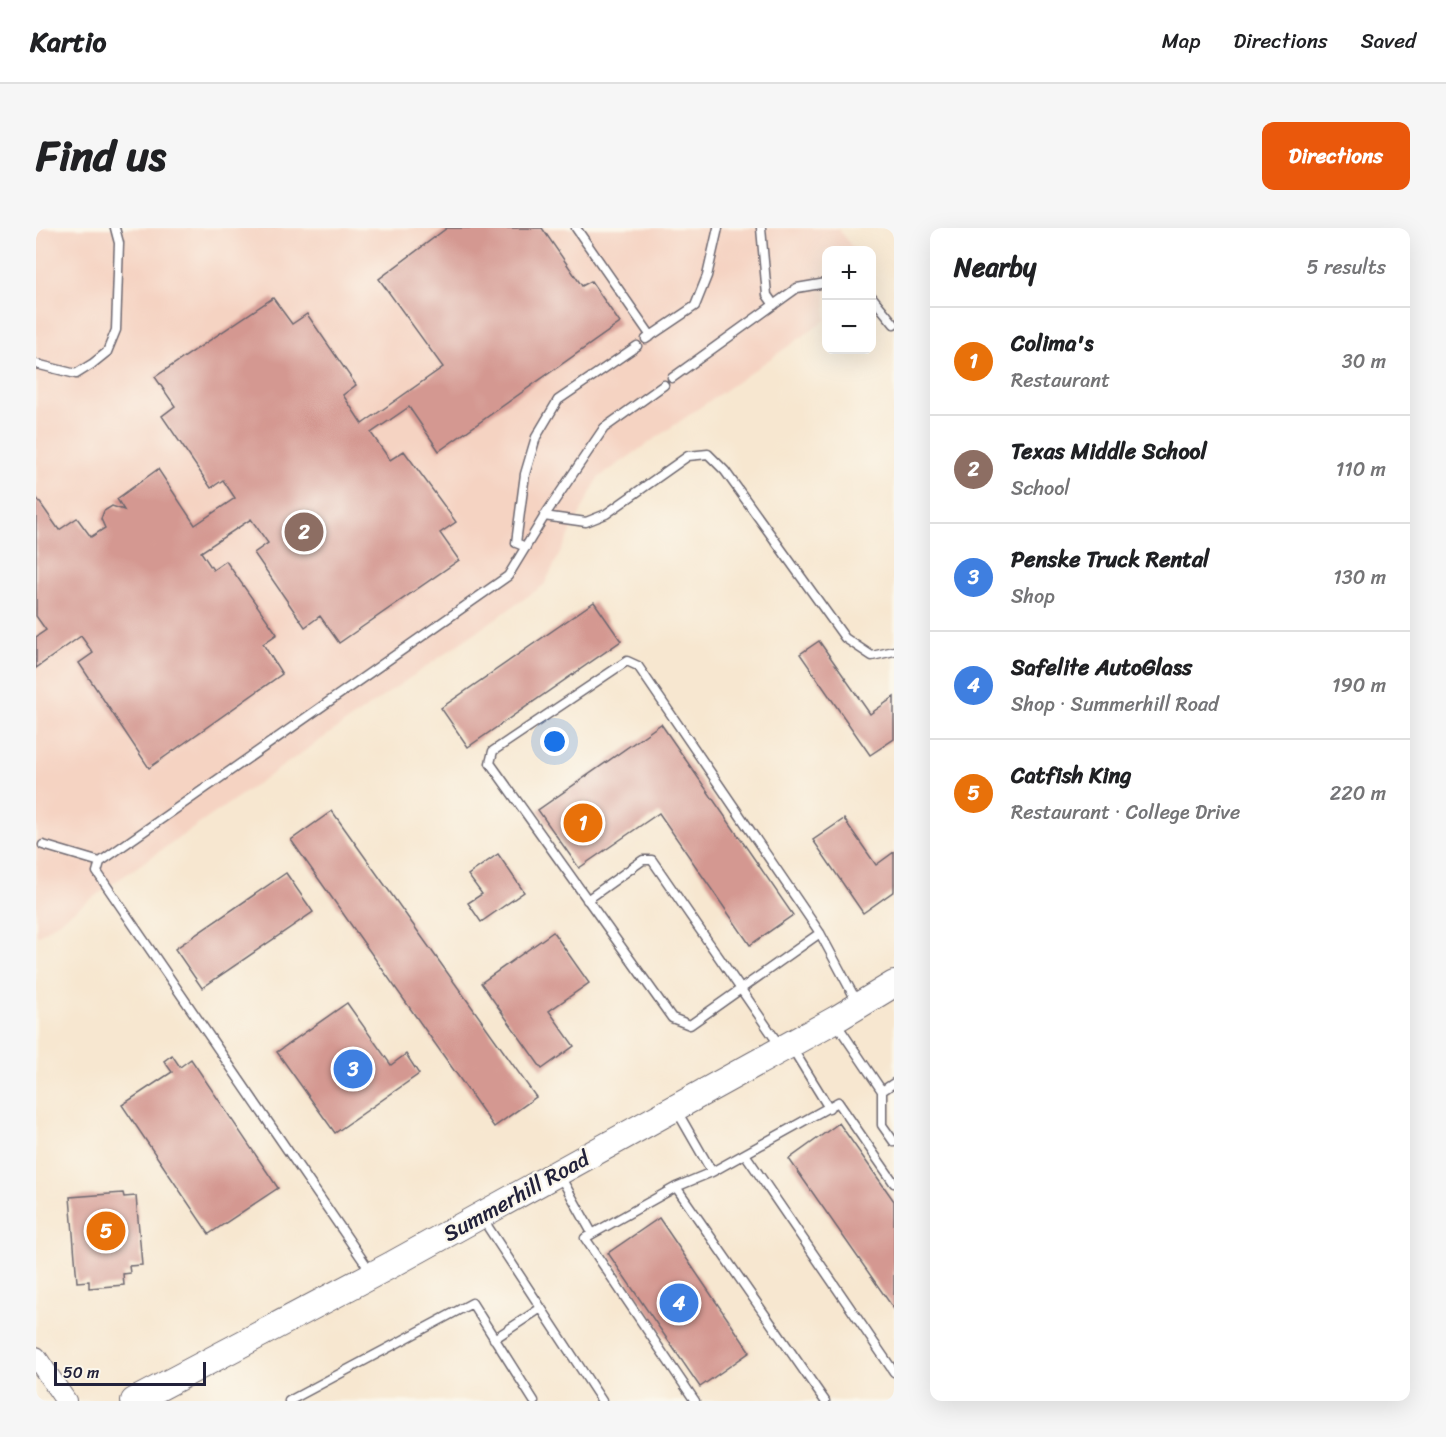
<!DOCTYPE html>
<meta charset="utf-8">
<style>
body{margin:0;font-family:Sriracha,sans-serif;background:#f6f6f6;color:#202124}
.controls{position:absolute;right:18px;top:18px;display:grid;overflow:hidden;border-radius:12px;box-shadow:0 6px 24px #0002}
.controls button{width:54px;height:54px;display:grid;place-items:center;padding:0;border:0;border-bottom:2px solid #e0e0e0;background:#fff;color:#202124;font:30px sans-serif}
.scale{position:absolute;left:18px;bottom:15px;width:152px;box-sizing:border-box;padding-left:6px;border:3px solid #22223b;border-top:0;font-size:16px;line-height:21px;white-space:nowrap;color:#22223b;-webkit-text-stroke:4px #fbf7ec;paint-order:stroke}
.you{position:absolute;left:519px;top:514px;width:21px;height:21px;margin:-15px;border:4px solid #fff;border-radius:50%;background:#1a73e8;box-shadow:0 0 0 9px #1a73e833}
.badge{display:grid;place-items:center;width:39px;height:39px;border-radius:50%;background:#ea580c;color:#fff;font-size:20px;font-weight:700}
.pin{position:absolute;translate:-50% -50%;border:3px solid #fff;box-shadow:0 2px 6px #0006}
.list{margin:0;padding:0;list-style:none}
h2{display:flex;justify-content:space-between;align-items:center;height:78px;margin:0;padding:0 24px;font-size:26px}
h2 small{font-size:20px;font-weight:400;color:#757577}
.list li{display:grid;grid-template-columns:39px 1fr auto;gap:18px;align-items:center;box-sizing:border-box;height:108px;padding:0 24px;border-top:2px solid #e0e0e0}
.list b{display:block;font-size:22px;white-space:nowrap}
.list p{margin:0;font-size:20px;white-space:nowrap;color:#757577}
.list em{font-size:20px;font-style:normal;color:#757577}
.map{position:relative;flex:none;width:858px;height:1173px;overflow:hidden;border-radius:12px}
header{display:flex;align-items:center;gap:36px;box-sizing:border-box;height:84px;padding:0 30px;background:#fff;border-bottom:2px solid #e0e0e0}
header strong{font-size:28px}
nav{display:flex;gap:33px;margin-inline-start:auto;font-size:21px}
.intro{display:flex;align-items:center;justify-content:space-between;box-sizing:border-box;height:144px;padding:0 36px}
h1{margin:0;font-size:42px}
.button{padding:15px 27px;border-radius:12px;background:#ea580c;color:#fff;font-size:21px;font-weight:700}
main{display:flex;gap:36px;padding:0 36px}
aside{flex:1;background:#fff;border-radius:12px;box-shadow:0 6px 24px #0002}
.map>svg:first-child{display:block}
.built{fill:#f5d3c2}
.building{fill:#d49891}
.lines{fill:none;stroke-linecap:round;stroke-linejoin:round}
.service-casing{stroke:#6d676f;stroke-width:11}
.tertiary-casing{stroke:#6d676f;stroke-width:22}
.primary-casing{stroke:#6d676f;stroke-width:28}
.service{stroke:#fff;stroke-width:8}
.tertiary{stroke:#fff;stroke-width:20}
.primary{stroke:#fff;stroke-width:26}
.labels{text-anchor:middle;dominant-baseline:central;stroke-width:5;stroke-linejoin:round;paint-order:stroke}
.street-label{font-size:22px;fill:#22223b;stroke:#fbf7ec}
</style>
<header>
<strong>Kartio</strong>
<nav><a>Map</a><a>Directions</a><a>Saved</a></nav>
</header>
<div class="intro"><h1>Find us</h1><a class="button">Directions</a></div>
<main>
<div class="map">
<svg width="858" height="1173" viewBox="0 0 858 1173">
<rect width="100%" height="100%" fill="#fbf7ec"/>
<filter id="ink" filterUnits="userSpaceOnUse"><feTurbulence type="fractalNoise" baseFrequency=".0167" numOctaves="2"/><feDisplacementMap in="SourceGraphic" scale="12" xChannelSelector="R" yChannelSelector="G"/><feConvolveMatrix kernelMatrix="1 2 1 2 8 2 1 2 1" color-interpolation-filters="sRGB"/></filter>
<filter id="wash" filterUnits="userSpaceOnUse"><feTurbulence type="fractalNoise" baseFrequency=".008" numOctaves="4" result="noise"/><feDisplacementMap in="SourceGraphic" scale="24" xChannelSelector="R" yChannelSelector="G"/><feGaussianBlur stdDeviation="1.35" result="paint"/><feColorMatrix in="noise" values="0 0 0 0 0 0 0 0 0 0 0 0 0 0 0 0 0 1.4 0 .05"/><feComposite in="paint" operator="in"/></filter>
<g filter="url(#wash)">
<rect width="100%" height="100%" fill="#f7e7d0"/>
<path class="built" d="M0 0H802L818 22H790V92L562 250 508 357 0 709Z"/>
<g id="blocks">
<path class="building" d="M411 0H506L546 58 555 53 584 95 403 223 373 179 335 205 354 232 368 223 420 294 404 305 423 332 303 415 284 388 269 399 218 325 232 315 215 291 165 324 177 342 190 333 241 406 227 416 246 446 113 540 43 435 57 425 45 408 0 440V409L10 402 0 388V269L23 302 41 290 55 309 69 300 65 291 68 283 76 278 88 282 81 271 122 241 159 297 199 270 187 252 175 260 126 188 139 178 119 149 237 70 256 96 271 86 320 157 307 167 326 196 407 139 343 51Z
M558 374 585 413 432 519 405 480Z
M783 413 834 486 858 469V511L834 527 764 426Z
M625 496 757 687 714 717 623 585 543 640 502 582Z
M296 583 500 869 458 899 255 612Z
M808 591 840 637 858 624V663L827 685 777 612Z
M462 626 488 664 445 694 432 675 446 666 432 647Z
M250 645 277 684 166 760 139 721Z
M517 704 553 755 513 783 538 818 506 841 445 755Z
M311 775 355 837 370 826 383 846 299 905 241 824Z
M136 827 144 839 155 831 242 960 173 1006 86 877 136 844 128 833Z
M803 895 858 973V1081L753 931Z
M87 965 88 969 100 968 106 1037 93 1038 94 1045 87 1046 88 1057 53 1060V1053L41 1054 34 969Z
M623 990 714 1124 664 1159 572 1025Z"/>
</g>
</g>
<g filter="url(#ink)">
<use href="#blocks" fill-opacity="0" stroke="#6d676f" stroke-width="1.5"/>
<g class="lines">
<g class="service-casing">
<path id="service" d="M540 0 615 108
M725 0 731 67 738 77
M836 69 858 96
M610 111 659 78 671 48 682 0
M0 136 40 146 56 136 71 124 80 102 83 15 79 0
M636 150 761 60 790 55
M508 288 550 294 570 286 652 228 672 226 689 243 809 410 836 428 858 423
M490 319 480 315 489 246 500 209 522 172 601 118
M7 617 64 634 472 348 511 284 568 200 628 157
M64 634 61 644 335 1044
M551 672 607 632H616L744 818
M784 705 654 797 636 790 454 535 457 523 591 433 602 438 784 705 821 774
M800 795 846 863 858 855
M756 820 793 880
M846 863V897L858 914
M709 926 858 1144
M676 944 802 874 858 955
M524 948 556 1005
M640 959 676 944 641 883
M446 990 566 1173
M458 1111 505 1080
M253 1173 436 1075 498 1173
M659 1173 549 1010 640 959 789 1173"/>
</g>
<g class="tertiary-casing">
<path id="tertiary" d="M0 1129 30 1173"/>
</g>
<g class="primary-casing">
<path id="primary" d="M98 1173 355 1037 802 790 858 756"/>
</g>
<use href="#service" class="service"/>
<use href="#tertiary" class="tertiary"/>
<use href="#primary" class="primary"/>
</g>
</g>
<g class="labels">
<g class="street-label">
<text transform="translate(480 968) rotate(-29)">Summerhill Road</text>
</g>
</g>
</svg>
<div class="controls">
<button>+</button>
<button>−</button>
</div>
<div class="scale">50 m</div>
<div class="you"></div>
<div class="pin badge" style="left:547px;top:595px;background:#e8710a">1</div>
<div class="pin badge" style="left:268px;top:304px;background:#8d6e63">2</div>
<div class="pin badge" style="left:317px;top:841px;background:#3f7fe0">3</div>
<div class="pin badge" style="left:643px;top:1075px;background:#3f7fe0">4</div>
<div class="pin badge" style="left:70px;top:1003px;background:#e8710a">5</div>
</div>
<aside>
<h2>Nearby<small>5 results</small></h2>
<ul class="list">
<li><span class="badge" style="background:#e8710a">1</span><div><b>Colima's</b><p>Restaurant</p></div><em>30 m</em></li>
<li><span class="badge" style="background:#8d6e63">2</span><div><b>Texas Middle School</b><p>School</p></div><em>110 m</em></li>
<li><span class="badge" style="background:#3f7fe0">3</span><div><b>Penske Truck Rental</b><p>Shop</p></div><em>130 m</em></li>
<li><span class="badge" style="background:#3f7fe0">4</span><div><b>Safelite AutoGlass</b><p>Shop · Summerhill Road</p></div><em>190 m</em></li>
<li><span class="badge" style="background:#e8710a">5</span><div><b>Catfish King</b><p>Restaurant · College Drive</p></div><em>220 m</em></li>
</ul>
</aside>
</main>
